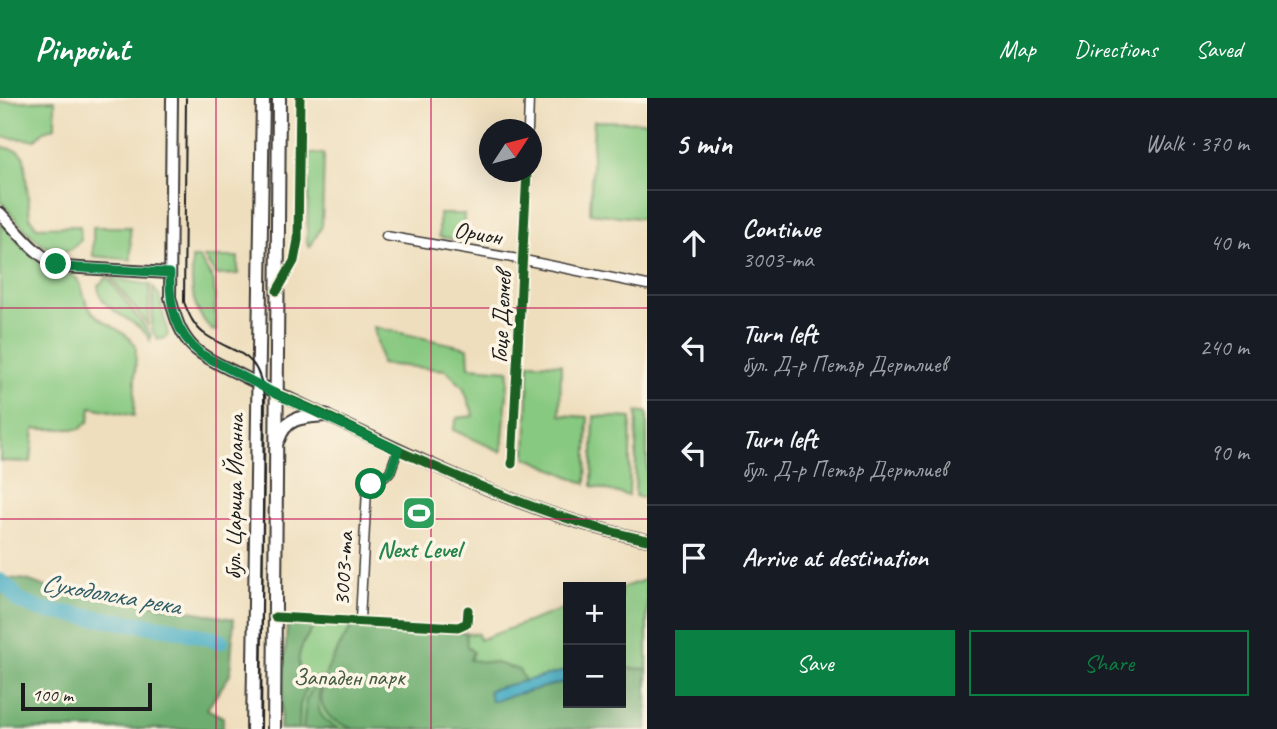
<!DOCTYPE html>
<meta charset="utf-8">
<style>
body{margin:0;font-family:Caveat,sans-serif;background:#242831;color:#f1f3f6}
.controls{position:absolute;right:21px;bottom:21px;display:grid;overflow:hidden;border-radius:0px;box-shadow:0 7px 28px #0002}
.controls button{width:63px;height:63px;display:grid;place-items:center;padding:0;border:0;border-bottom:2px solid #363941;background:#171b24;color:#f1f3f6;font:35px sans-serif}
.compass{position:absolute;left:479px;top:21px;width:63px;height:63px;border-radius:50%;background:#171b24;box-shadow:0 7px 28px #0002;rotate:54deg}
.scale{position:absolute;left:21px;bottom:18px;width:131px;box-sizing:border-box;padding-left:7px;border:4px solid #1c1c1c;border-top:0;font-size:19px;line-height:24px;white-space:nowrap;color:#1c1c1c;-webkit-text-stroke:5px #fcf5e5;paint-order:stroke}
.stop{position:absolute;width:21px;height:21px;margin:-16px;border:5px solid #0b8043;border-radius:50%;background:#fff}
.stop.end{background:#0b8043;border-color:#fff;box-shadow:0 2px 7px #0008}
.list{margin:0;padding:0;list-style:none}
h2{display:flex;justify-content:space-between;align-items:center;height:91px;margin:0;padding:0 28px;font-size:30px}
h2 small{font-size:23px;font-weight:400;color:#9ea1a6}
.list li{display:grid;grid-template-columns:46px 1fr auto;gap:21px;align-items:center;box-sizing:border-box;height:105px;padding:0 28px;border-top:2px solid #363941}
.list b{display:block;font-size:26px;white-space:nowrap}
.list p{margin:0;font-size:23px;white-space:nowrap;color:#9ea1a6}
.list em{font-size:23px;font-style:normal;color:#9ea1a6}
.actions{display:flex;gap:14px;padding:21px 28px}
.actions a{flex:1;padding:16px 0;border:2px solid #0b8043;border-radius:0px;text-align:center;font-size:24px;color:#0b8043}
.actions .main{background:#0b8043;color:#fff}
.icon{flex:none;width:38px;height:38px;fill:none;stroke:currentColor;stroke-width:2;stroke-linecap:round;stroke-linejoin:round}
.map{position:relative;flex:none;width:647px;height:631px;overflow:hidden}
header{display:flex;align-items:center;gap:42px;box-sizing:border-box;height:98px;padding:0 35px;background:#0b8043;color:#fff}
header strong{font-size:33px}
nav{display:flex;gap:38px;margin-inline-start:auto;font-size:24px}
main{display:flex}
aside{flex:1;background:#171b24}
.map>svg:first-child{display:block}
.green{fill:#88c981;stroke:#52724e;stroke-width:2}
.forest{fill:#6ead6f;stroke:#456446;stroke-width:2}
.water{fill:#43abc2;stroke:#30646f;stroke-width:2}
.lines{fill:none;stroke-linecap:round;stroke-linejoin:round}
.river{stroke:#43abc2;stroke-width:16}
.street-casing{stroke:#3c3934;stroke-width:11}
.secondary-casing{stroke:#3c3934;stroke-width:14}
.primary-casing{stroke:#3c3934;stroke-width:16}
.street{stroke:#fff;stroke-width:8}
.secondary{stroke:#fff;stroke-width:10}
.primary{stroke:#fff;stroke-width:12}
.tram{stroke:#1c1c1c;stroke-width:2}
.cycleway-casing{stroke:#fcf5e5;stroke-width:13}
.cycleway{stroke:#1b5e20;stroke-width:9}
.route{stroke:#0b8043;stroke-width:9}
.grid{fill:none;stroke:#c2185b;stroke-width:2;stroke-opacity:0.55}
.labels{text-anchor:middle;dominant-baseline:central;stroke-width:7;stroke-linejoin:round;paint-order:stroke}
.street-label{font-size:24px;fill:#1c1c1c;stroke:#fcf5e5}
.leisure-label{font-size:24px;font-weight:bold;fill:#27864d;stroke:#fcf5e5}
.park-label{font-size:24px;fill:#42593f;stroke:#fcf5e5}
.water-label{font-size:26px;font-style:italic;fill:#2e5c67;stroke:#fcf5e5}
</style>
<header>
<strong>Pinpoint</strong>
<nav><a>Map</a><a>Directions</a><a>Saved</a></nav>
</header>
<main>
<div class="map">
<svg width="647" height="631" viewBox="0 0 647 631">
<rect width="100%" height="100%" fill="#fcf5e5"/>
<filter id="ink" filterUnits="userSpaceOnUse"><feTurbulence type="fractalNoise" baseFrequency=".0143" numOctaves="2"/><feDisplacementMap in="SourceGraphic" scale="14" xChannelSelector="R" yChannelSelector="G"/><feConvolveMatrix kernelMatrix="1 2 1 2 8 2 1 2 1" color-interpolation-filters="sRGB"/></filter>
<filter id="wash" filterUnits="userSpaceOnUse"><feTurbulence type="fractalNoise" baseFrequency=".00686" numOctaves="4" result="noise"/><feDisplacementMap in="SourceGraphic" scale="28" xChannelSelector="R" yChannelSelector="G"/><feGaussianBlur stdDeviation="1.57" result="paint"/><feColorMatrix in="noise" values="0 0 0 0 0 0 0 0 0 0 0 0 0 0 0 0 0 1.4 0 .05"/><feComposite in="paint" operator="in"/></filter>
<g filter="url(#wash)">
<rect width="100%" height="100%" fill="#eedebd"/>
<path class="green" d="M55 2V29L44 33 35 42 0 39V4Z
M594 23 647 24V121L590 115Z
M0 48 18 53 24 59 30 120 37 129 80 128 81 142C77 145 73 151 68 152 44 161 15 119 0 103Z
M309 56H324L322 128 310 149 307 146Z
M439 116H464L463 143 439 139Z
M0 124C16 141 31 161 52 171 60 175 71 174 77 181 86 192 81 205 97 218 110 229 127 234 136 248L134 318 91 309 89 323 80 331H34L31 364 0 363Z
M93 129H130L131 162 93 158Z
M204 159H238V176L216 177Z
M192 160H199L214 183 216 233 212 232C189 208 192 191 192 160Z
M107 179 151 237 150 242C138 219 100 216 98 188Z
M111 180 150 187 148 227Z
M153 189 159 197 168 237 163 241H158L152 232Z
M374 229 468 250 469 269 509 272 502 354 453 332 457 320 474 318 463 289 446 272 381 266C380 252 376 242 374 229Z
M529 265 561 266 560 317 588 319 586 386 526 359Z
M637 314H647V401L635 398Z
M594 318 631 320 629 398 592 388Z
M647 481V631H280L287 529 294 524 478 536 479 542 568 509V605H621V490Z"/>
<path class="forest" d="M0 479 27 482 65 496 131 502 234 521 230 577 207 611 223 619V631H0Z
M294 524 317 525C300 545 291 565 307 588L300 607 299 631H280L287 529Z
M353 527 466 535 467 548 473 554 470 562 496 565 519 572 525 583 489 592 492 602 568 583V605H621V570L647 571V631H354C346 628 336 625 329 618 306 595 340 547 353 527Z
M319 579C322 603 308 617 340 631H303L306 602Z"/>
<path class="water" d="M568 572V583L491 603 489 592Z"/>
<g class="lines">
<path class="river" d="M0 483 11 492 19 503 42 512 173 531 221 543"/>
</g>
</g>
<g filter="url(#ink)">
<g class="lines">
<g class="street-casing">
<path id="street" d="M528 32 529 0
M386 138 524 162 647 187
M278 190 294 163 298 142 300 0
M512 366 527 74
M275 519 458 529 467 525 468 512
M360 522 367 391 390 374 398 352"/>
</g>
<g class="secondary-casing">
<path id="secondary" d="M172 0 170 199C175 219 180 237 195 251 208 262 223 268 237 275 262 288 288 300 314 312 422 362 530 418 647 442
M0 115C19 135 37 160 63 169L170 175"/>
</g>
<g class="primary-casing">
<path id="primary" d="M278 342C286 318 303 319 325 317
M253 631 263 0
M274 631 279 0"/>
</g>
<use href="#street" class="street"/>
<use href="#secondary" class="secondary"/>
<use href="#primary" class="primary"/>
<path class="tram" d="M186 0 184 204C189 217 194 229 206 237 237 258 258 251 264 298L261 631"/>
<g class="cycleway-casing">
<path id="cycleway" d="M277 193 294 163 298 142 300 0
M276 296C318 312 357 333 397 352 478 388 560 424 647 442
M512 366 527 74
M275 519 458 529 467 525 468 512"/>
</g>
<use href="#cycleway" class="cycleway"/>
</g>
</g>
<g class="lines" filter="url(#ink)">
<path class="route" d="M56 166 63 169 170 175C169 207 175 235 201 256L276 296 398 352 390 374 371 386"/>
</g>
<path class="grid" d="M216 0V631M431 0V631M0 210H647M0 421H647"/>
<defs>
<g id="stadium-square" transform="scale(1.75)"><rect x="-9" y="-9" width="18" height="18" rx="4" fill="#2e9e5b" stroke="#fcf5e5"/><path d="M0-5a6.5 5 0 1 0 0 10a6.5 5 0 1 0 0-10ZM-3.5-1.8h7v3.6h-7Z" fill="#fff"/></g>
</defs>
<g fill-rule="evenodd">
<use href="#stadium-square" x="419" y="415"/>
</g>
<g class="labels">
<g class="street-label">
<text transform="translate(478 135) rotate(10)">Орион</text>
<text transform="translate(501 219) rotate(-87)">Гоце Делчев</text>
<text transform="translate(234 399) rotate(-89)">бул. Царица Йоанна</text>
<text transform="translate(343 471) rotate(-87)">3003-та</text>
</g>
<g class="leisure-label">
<text x="419" y="451">Next Level</text>
</g>
<g class="park-label">
<text x="349" y="579">Западен парк</text>
</g>
<g class="water-label">
<text transform="translate(111 496) rotate(10)">Суходолска река</text>
</g>
</g>
</svg>
<div class="controls">
<button>+</button>
<button>−</button>
</div>
<svg class="compass" viewBox="-18 -18 36 36"><path d="M0-13l5 13h-10z" fill="#e53935"/><path d="M0 13l5-13h-10z" fill="#9ea1a6"/></svg>
<div class="scale">100 m</div>
<div class="stop" style="left:371px;top:386px"></div>
<div class="stop end" style="left:56px;top:166px"></div>
</div>
<aside>
<h2>5 min<small>Walk · 370 m</small></h2>
<ul class="list">
<li><svg class="icon" aria-label="ahead" viewBox="0 0 24 24"><path d="M12 20V5M6 11l6-6 6 6"/></svg><div><b>Continue</b><p>3003-та</p></div><em>40 m</em></li>
<li><svg class="icon" aria-label="left" viewBox="0 0 24 24"><path d="M17 20v-9H6M10 6l-5 5 5 5"/></svg><div><b>Turn left</b><p>бул. Д-р Петър Дертлиев</p></div><em>240 m</em></li>
<li><svg class="icon" aria-label="left" viewBox="0 0 24 24"><path d="M17 20v-9H6M10 6l-5 5 5 5"/></svg><div><b>Turn left</b><p>бул. Д-р Петър Дертлиев</p></div><em>90 m</em></li>
<li><svg class="icon" aria-label="arrive" viewBox="0 0 24 24"><path d="M6 21V4h12l-3 4 3 4H6"/></svg><div><b>Arrive at destination</b></div></li>
</ul>
<div class="actions"><a class="main">Save</a><a>Share</a></div>
</aside>
</main>
